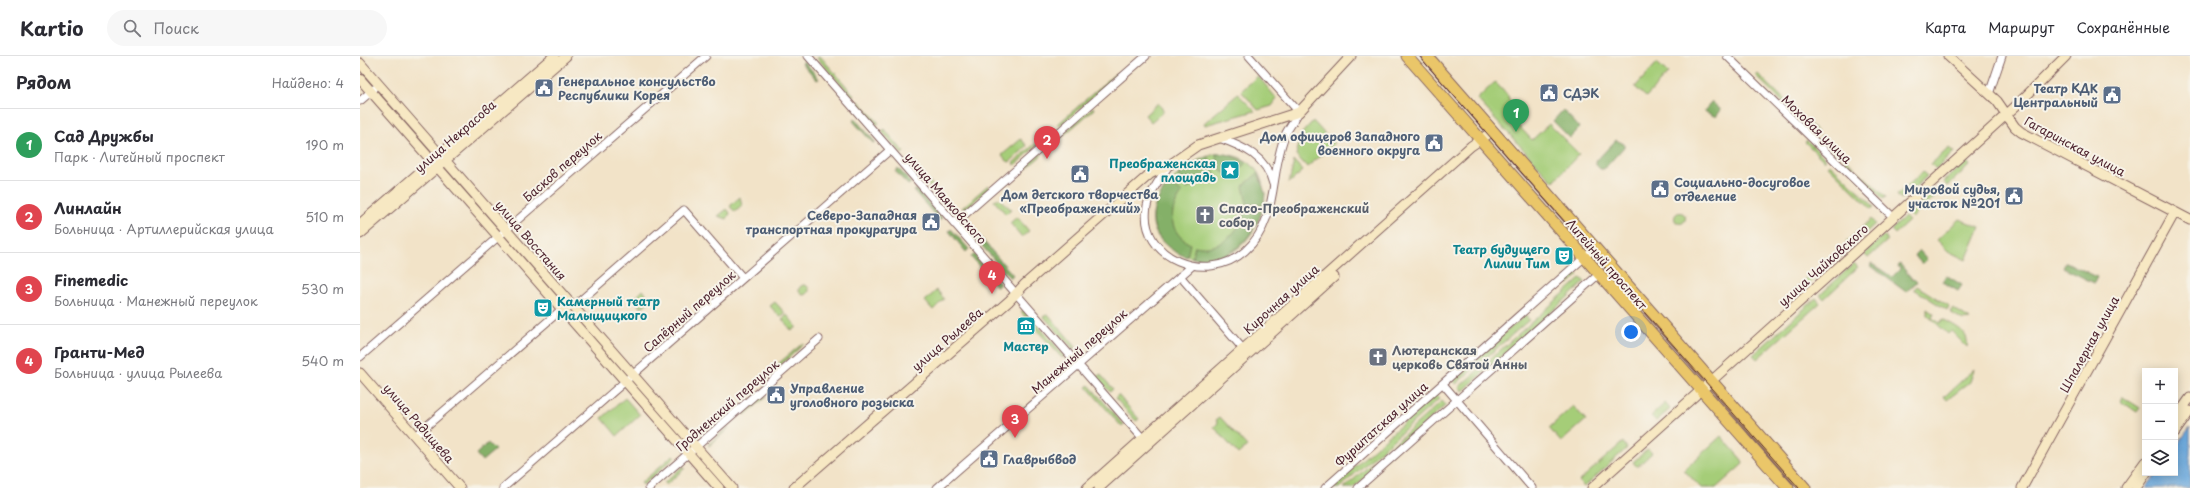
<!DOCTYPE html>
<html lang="ru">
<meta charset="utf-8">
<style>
body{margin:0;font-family:"Playpen Sans",sans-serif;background:#f7f7f7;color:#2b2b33}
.controls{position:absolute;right:12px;bottom:12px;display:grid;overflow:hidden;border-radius:0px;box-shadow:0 2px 10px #0003}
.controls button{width:36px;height:36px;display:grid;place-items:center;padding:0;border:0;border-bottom:1px solid #e1e1e2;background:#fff;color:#2b2b33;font:20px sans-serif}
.you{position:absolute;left:1271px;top:276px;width:14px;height:14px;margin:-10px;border:3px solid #fff;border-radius:50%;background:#1a73e8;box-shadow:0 0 0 6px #1a73e833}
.badge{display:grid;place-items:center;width:26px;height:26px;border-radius:50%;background:#1a73e8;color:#fff;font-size:13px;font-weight:700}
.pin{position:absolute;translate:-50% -33px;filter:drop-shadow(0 1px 2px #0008)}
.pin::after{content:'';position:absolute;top:21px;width:14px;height:12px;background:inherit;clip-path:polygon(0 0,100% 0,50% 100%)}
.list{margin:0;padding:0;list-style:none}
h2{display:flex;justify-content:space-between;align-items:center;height:52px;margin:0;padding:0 16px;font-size:17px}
h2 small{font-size:13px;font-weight:400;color:#7c7c81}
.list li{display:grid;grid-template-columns:26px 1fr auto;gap:12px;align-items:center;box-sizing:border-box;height:72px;padding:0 16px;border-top:1px solid #e1e1e2}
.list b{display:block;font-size:15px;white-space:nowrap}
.list p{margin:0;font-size:13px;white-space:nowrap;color:#7c7c81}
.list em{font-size:13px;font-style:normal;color:#7c7c81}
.icon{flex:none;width:22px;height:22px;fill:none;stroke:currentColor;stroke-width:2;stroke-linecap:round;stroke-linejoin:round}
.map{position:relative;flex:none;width:1830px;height:432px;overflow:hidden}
header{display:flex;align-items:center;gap:24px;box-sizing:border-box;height:56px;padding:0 20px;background:#fff;border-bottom:1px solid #e1e1e2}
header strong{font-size:19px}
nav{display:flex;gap:22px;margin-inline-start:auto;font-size:14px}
.search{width:280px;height:36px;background:#f7f7f7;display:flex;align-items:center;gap:10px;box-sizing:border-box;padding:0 14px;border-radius:22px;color:#7c7c81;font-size:15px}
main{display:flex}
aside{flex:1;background:#fff}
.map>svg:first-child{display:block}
.green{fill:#a5cd78;stroke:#787652}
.forest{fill:#84b068;stroke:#67684a}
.water{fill:#6ba8dd;stroke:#5a6484}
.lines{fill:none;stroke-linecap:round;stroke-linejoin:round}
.street-casing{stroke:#856462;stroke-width:9}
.secondary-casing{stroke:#856462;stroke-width:11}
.primary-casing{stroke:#856462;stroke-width:13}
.street{stroke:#fff;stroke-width:7}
.secondary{stroke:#f7e8c3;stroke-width:9}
.primary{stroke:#eac669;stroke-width:11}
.tram{stroke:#4a1f2b;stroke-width:1}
.labels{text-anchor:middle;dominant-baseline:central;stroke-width:4;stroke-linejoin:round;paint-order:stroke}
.service-label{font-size:12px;font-weight:bold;fill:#4e5e75;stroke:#f7f3e8;text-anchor:start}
.street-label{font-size:12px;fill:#4a1f2b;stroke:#f7f3e8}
.culture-label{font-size:12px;font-weight:bold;fill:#0d838f;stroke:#f7f3e8;text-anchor:end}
.worship-label{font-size:12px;font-weight:bold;fill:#5b616d;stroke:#f7f3e8;text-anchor:start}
</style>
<header>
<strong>Kartio</strong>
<div class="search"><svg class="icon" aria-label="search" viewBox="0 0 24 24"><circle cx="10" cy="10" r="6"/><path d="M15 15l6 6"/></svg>Поиск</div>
<nav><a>Карта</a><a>Маршрут</a><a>Сохранённые</a></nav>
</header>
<main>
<aside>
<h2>Рядом<small>Найдено: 4</small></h2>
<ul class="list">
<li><span class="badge" style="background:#2e9e5b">1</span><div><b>Сад Дружбы</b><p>Парк · Литейный проспект</p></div><em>190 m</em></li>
<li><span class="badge" style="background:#e0444e">2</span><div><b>Линлайн</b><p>Больница · Артиллерийская улица</p></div><em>510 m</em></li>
<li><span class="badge" style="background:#e0444e">3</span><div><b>Finemedic</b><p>Больница · Манежный переулок</p></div><em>530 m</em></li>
<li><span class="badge" style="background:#e0444e">4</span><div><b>Гранти-Мед</b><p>Больница · улица Рылеева</p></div><em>540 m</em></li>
</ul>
</aside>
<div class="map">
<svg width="1830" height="432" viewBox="0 0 1830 432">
<rect width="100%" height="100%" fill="#f7f3e8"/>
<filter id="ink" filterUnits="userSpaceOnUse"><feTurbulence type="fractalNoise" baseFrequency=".025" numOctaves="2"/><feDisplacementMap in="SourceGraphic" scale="8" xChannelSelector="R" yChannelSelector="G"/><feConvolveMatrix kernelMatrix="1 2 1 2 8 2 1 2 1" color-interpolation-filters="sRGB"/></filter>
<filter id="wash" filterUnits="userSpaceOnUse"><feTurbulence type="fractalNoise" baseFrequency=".012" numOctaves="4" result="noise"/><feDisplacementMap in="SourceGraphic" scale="16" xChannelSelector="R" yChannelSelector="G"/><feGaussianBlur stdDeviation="0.9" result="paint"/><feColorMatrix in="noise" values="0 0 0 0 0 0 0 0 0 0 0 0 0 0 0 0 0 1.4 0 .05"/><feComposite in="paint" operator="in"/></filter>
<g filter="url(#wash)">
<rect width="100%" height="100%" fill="#f2e3c8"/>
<path class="green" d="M460 0 494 39 492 41 457 2Z
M1297 7 1308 17 1286 41 1275 31Z
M756 17 758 19 700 70 698 68Z
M1398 18 1458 76 1456 78 1396 20Z
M898 20 917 43 912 50 898 54 881 35Z
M1135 26 1149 41 1148 43 1157 53 1149 60 1172 84 1189 68 1219 98 1193 126 1117 43Z
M878 38 895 55 845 69 844 67Z
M499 45 519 67 516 69 497 47Z
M798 47 804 55 791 66 785 59Z
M733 51 734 53 702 81 700 80Z
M953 65 974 88 947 111 936 99 942 77Z
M524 73 544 96 542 98 522 76Z
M690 75 691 77 655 109 653 107Z
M1462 79 1482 99 1480 101 1460 82Z
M661 83 667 90 650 106 647 105 642 99Z
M1447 84 1466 103 1464 105 1445 86Z
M1589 92 1594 96 1576 113 1571 108Z
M681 97 682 99 660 118 658 116Z
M855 98C942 95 899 224 830 201 756 177 807 112 855 98Z
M549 102 565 120 563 122 547 104Z
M1486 103 1526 141 1523 143 1484 105Z
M934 105 943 115 929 127Z
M1606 105 1610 109 1587 130 1583 126Z
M1470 108 1514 150 1512 153 1468 110Z
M1563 116 1567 120 1541 144 1537 139Z
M570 126 589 148 587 150 567 128Z
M628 129 630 131 604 154 602 152Z
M1571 137 1575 141 1552 162 1548 158Z
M380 141 382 150 375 156 370 150Z
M638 142 651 153 646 158 634 145Z
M367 153 370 157 367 163 358 160Z
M1314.5 162a5.5 5.5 0 1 1 11 0a5.5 5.5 0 1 1-11 0Z
M657 161 669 175 662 181 650 167Z
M1545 161 1549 165 1535 178 1531 174Z
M1511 163 1515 168 1490 191 1486 186Z
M1599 163 1620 171 1606 204 1588 195 1577 184Z
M1524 180 1528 184 1508 202 1504 198Z
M1478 194 1482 198 1466 212 1463 208Z
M1494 207 1498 211 1464 243 1460 239Z
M1215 215 1219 219 1208 228 1204 224Z
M1455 215 1459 219 1433 242 1429 238Z
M1221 222 1225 226 1103 335 1099 331Z
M439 234a5 5 0 1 1 10 0a5 5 0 1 1-10 0Z
M1557 230 1589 250 1587 254 1554 233Z
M283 234 291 244 281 252 274 243Z
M577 234 584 243 573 254 565 245Z
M1456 242 1460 247 1397 303 1393 299Z
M415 246 425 257 420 261 410 250Z
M1593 252 1610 263 1603 264 1590 256Z
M1567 253 1574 258 1572 262 1580 267 1583 263C1594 270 1610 275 1607 291L1591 275 1588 278 1567 259Z
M664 254 705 300 702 302 661 256Z
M688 258 716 291 713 293 684 261Z
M427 259 437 271 432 275 422 263Z
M1165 259 1169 264 1096 328 1092 323Z
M443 287 444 288 415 314 413 312Z
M1614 313 1610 326 1587 344 1584 341Z
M740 318 753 333 750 336 737 321Z
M729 329 764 369 762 371 727 331Z
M1076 338 1080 342 979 432H970Z
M404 339 406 341 385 359 384 357Z
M758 339 779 363 776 365 755 342Z
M1763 341 1780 352 1777 356 1760 345Z
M265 342 280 359 257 380 242 362Z
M1082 345 1086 349 993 432H984Z
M375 346 376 348 342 378 340 376Z
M1305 347 1310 353 1296 365 1291 360Z
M1213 350 1226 364 1201 386 1189 372Z
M860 361 887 390 878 398 854 371 858 367 856 364Z
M368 371 369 372 349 390 348 389Z
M1361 380 1382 404 1383 408 1356 432H1341L1324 414Z
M1263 386 1267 392 1224 431 1219 425Z
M1288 393 1292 397 1277 411 1273 406Z
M313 399 315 401 283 429 281 427Z
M323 410 325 412 306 429 304 427Z"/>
<path class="forest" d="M444 5 459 23 457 24 442 7Z
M1352 46 1361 54 1356 61 1344 55Z
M1203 54 1220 72 1210 82 1193 65Z
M495 63 515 86 513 87 493 65Z
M1256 84 1264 88V91L1244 113H1240L1236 109V105Z
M855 98H866L887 106 873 119 862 116Z
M848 100 855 118 827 133 818 120 837 105Z
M538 112 551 127 548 129 535 115Z
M898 117 905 137 904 149 887 148 883 130Z
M811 127 822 137C808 156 808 175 830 188L827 201C789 188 782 153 811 127Z
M556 133 582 162 579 164 554 135Z
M886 155 902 156C889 187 868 208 832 202L835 190C860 196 878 177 886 155Z
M612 172 653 219 650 222 609 175Z
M591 173 609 193 606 196 589 175Z
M1559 194 1567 203 1562 208 1554 199Z
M614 198 640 228 637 231 611 201Z
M1706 206 1737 221 1734 227 1703 212Z
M1511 207 1532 221 1540 213 1538 210 1540 208 1553 224 1554 223 1557 226 1546 236 1511 210Z
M1586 219 1602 229 1598 235 1582 226Z
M128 387 135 394 122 405 116 398Z"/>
<path class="water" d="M1830 371V432H1786L1797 417H1815V392Z"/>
</g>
<g filter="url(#ink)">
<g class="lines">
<g class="street-casing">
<path id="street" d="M448 0 785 385
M1367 0 1533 161
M1629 38 1642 0
M0 45 14 33
M859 82C884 91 906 100 913 128
M810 108C802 120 790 135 787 150 778 203 847 229 885 195 920 164 909 116 926 77 930 70 935 63 939 56L889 0
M594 168 786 0
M820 220 883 293
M0 301 346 0
M1083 328 1172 432
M55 380 202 253 213 251 324 154 383 222
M143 432 530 94
M289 432 459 283
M577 432 832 210
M965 432 1235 192
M998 432 1238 219"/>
</g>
<g class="secondary-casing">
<path id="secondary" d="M1588 0 1637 45 1655 71 1661 76 1830 164
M0 7 372 432
M0 23 359 432
M0 168 194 0
M0 178 206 0
M0 317 100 432
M1815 363 1830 342
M1815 376 1830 355
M434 432 649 245 664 229 790 118 811 108 838 89 939 56 991 0
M727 432 1111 90 1133 75
M739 432 974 221
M1232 432 1494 197 1658 48 1706 0
M1662 432 1815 156
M1766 432 1785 406
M1776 432 1786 417"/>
</g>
<g class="primary-casing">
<path id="primary" d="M1047 0 1428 432
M1067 0 1445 432"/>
</g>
<use href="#street" class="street"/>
<use href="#secondary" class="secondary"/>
<use href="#primary" class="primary"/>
<path class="tram" d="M1059 0 1439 432"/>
</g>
</g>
<defs>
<g id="civic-square" transform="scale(1)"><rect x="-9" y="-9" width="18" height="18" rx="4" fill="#5c6f8a" stroke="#f7f3e8"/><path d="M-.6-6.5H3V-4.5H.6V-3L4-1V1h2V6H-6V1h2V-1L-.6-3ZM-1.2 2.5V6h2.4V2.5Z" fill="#fff"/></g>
<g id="sight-square" transform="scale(1)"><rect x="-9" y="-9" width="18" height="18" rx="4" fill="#0f9aa8" stroke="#f7f3e8"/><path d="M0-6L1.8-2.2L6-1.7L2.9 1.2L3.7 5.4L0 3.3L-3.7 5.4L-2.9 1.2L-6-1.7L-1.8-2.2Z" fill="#fff"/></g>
<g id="church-square" transform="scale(1)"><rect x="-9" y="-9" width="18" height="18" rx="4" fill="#6b7280" stroke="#f7f3e8"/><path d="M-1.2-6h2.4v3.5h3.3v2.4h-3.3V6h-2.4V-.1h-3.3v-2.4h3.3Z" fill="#fff"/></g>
<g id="theatre-square" transform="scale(1)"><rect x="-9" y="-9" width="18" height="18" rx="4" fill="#0f9aa8" stroke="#f7f3e8"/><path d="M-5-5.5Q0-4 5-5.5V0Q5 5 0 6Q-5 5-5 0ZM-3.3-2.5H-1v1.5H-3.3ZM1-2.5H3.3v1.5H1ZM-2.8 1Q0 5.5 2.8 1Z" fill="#fff"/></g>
<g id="museum-square" transform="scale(1)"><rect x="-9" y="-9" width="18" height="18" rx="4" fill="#0f9aa8" stroke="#f7f3e8"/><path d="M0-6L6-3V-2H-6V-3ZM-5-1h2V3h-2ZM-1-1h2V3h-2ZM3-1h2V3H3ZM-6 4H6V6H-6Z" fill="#fff"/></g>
</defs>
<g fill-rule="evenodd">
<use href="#civic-square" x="184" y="32"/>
<use href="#civic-square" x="1189" y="37"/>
<use href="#civic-square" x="1752" y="39"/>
<use href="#civic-square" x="1074" y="87"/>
<use href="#sight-square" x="870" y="114"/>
<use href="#civic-square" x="720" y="118"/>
<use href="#civic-square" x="1300" y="133"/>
<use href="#civic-square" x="1654" y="140"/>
<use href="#church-square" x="845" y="159"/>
<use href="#civic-square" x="571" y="166"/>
<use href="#theatre-square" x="1204" y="200"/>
<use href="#theatre-square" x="183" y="252"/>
<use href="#museum-square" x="666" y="270"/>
<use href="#church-square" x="1018" y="301"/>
<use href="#civic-square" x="416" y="339"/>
<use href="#civic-square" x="629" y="403"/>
</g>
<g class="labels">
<g class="service-label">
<text x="198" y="25">Генеральное консульство<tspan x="198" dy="14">Республики Корея</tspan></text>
<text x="1738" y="32" text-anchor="end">Театр КДК<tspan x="1738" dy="14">Центральный</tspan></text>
<text x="1203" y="37">СДЭК</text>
<text x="1060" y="80" text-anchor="end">Дом офицеров Западного<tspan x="1060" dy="14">военного округа</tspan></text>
<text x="1314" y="126">Социально-досуговое<tspan x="1314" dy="14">отделение</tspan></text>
<text x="1640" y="133" text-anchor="end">Мировой судья,<tspan x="1640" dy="14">участок №201</tspan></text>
<text x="720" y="138" text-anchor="middle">Дом детского творчества<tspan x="720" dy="14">«Преображенский»</tspan></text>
<text x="557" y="159" text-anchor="end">Северо-Западная<tspan x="557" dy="14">транспортная прокуратура</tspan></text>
<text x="430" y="332">Управление<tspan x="430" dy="14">уголовного розыска</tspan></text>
<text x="643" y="403">Главрыбвод</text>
</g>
<g class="street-label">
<text transform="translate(1457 73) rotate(44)">Моховая улица</text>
<text transform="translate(95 80) rotate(-41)">улица Некрасова</text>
<text transform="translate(1715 90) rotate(28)">Гагаринская улица</text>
<text transform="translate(202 110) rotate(-41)">Басков переулок</text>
<text transform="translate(586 142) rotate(49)">улица Маяковского</text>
<text transform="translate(171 184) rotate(49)">улица Восстания</text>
<text transform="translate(1247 208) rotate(49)">Литейный проспект</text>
<text transform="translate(1463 209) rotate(-42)">улица Чайковского</text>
<text transform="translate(921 243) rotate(-42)">Кирочная улица</text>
<text transform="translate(329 255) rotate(-41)">Сапёрный переулок</text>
<text transform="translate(587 283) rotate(-41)">улица Рылеева</text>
<text transform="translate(1729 288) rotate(-61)">Шпалерная улица</text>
<text transform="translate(719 295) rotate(-41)">Манежный переулок</text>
<text transform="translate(367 349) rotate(-41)">Гродненский переулок</text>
<text transform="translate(59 367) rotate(49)">улица Радищева</text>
<text transform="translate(1021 368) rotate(-42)">Фурштатская улица</text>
</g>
<g class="culture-label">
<text x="856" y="107">Преображенская<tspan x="856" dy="14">площадь</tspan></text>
<text x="1190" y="193">Театр будущего<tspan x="1190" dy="14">Лилии Тим</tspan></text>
<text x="197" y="245" text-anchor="start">Камерный театр<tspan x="197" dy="14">Малыщицкого</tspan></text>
<text x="666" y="290" text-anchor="middle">Мастер</text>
</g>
<g class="worship-label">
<text x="859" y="152">Спасо-Преображенский<tspan x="859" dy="14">собор</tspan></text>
<text x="1032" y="294">Лютеранская<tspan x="1032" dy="14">церковь Святой Анны</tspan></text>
</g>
</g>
</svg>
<div class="controls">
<button>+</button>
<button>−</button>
<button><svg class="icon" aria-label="layers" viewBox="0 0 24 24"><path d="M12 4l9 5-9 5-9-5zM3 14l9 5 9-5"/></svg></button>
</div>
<div class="you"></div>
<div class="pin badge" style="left:1156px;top:76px;background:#2e9e5b">1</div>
<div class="pin badge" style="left:687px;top:103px;background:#e0444e">2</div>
<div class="pin badge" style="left:655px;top:382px;background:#e0444e">3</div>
<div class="pin badge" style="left:632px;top:238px;background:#e0444e">4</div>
</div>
</main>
